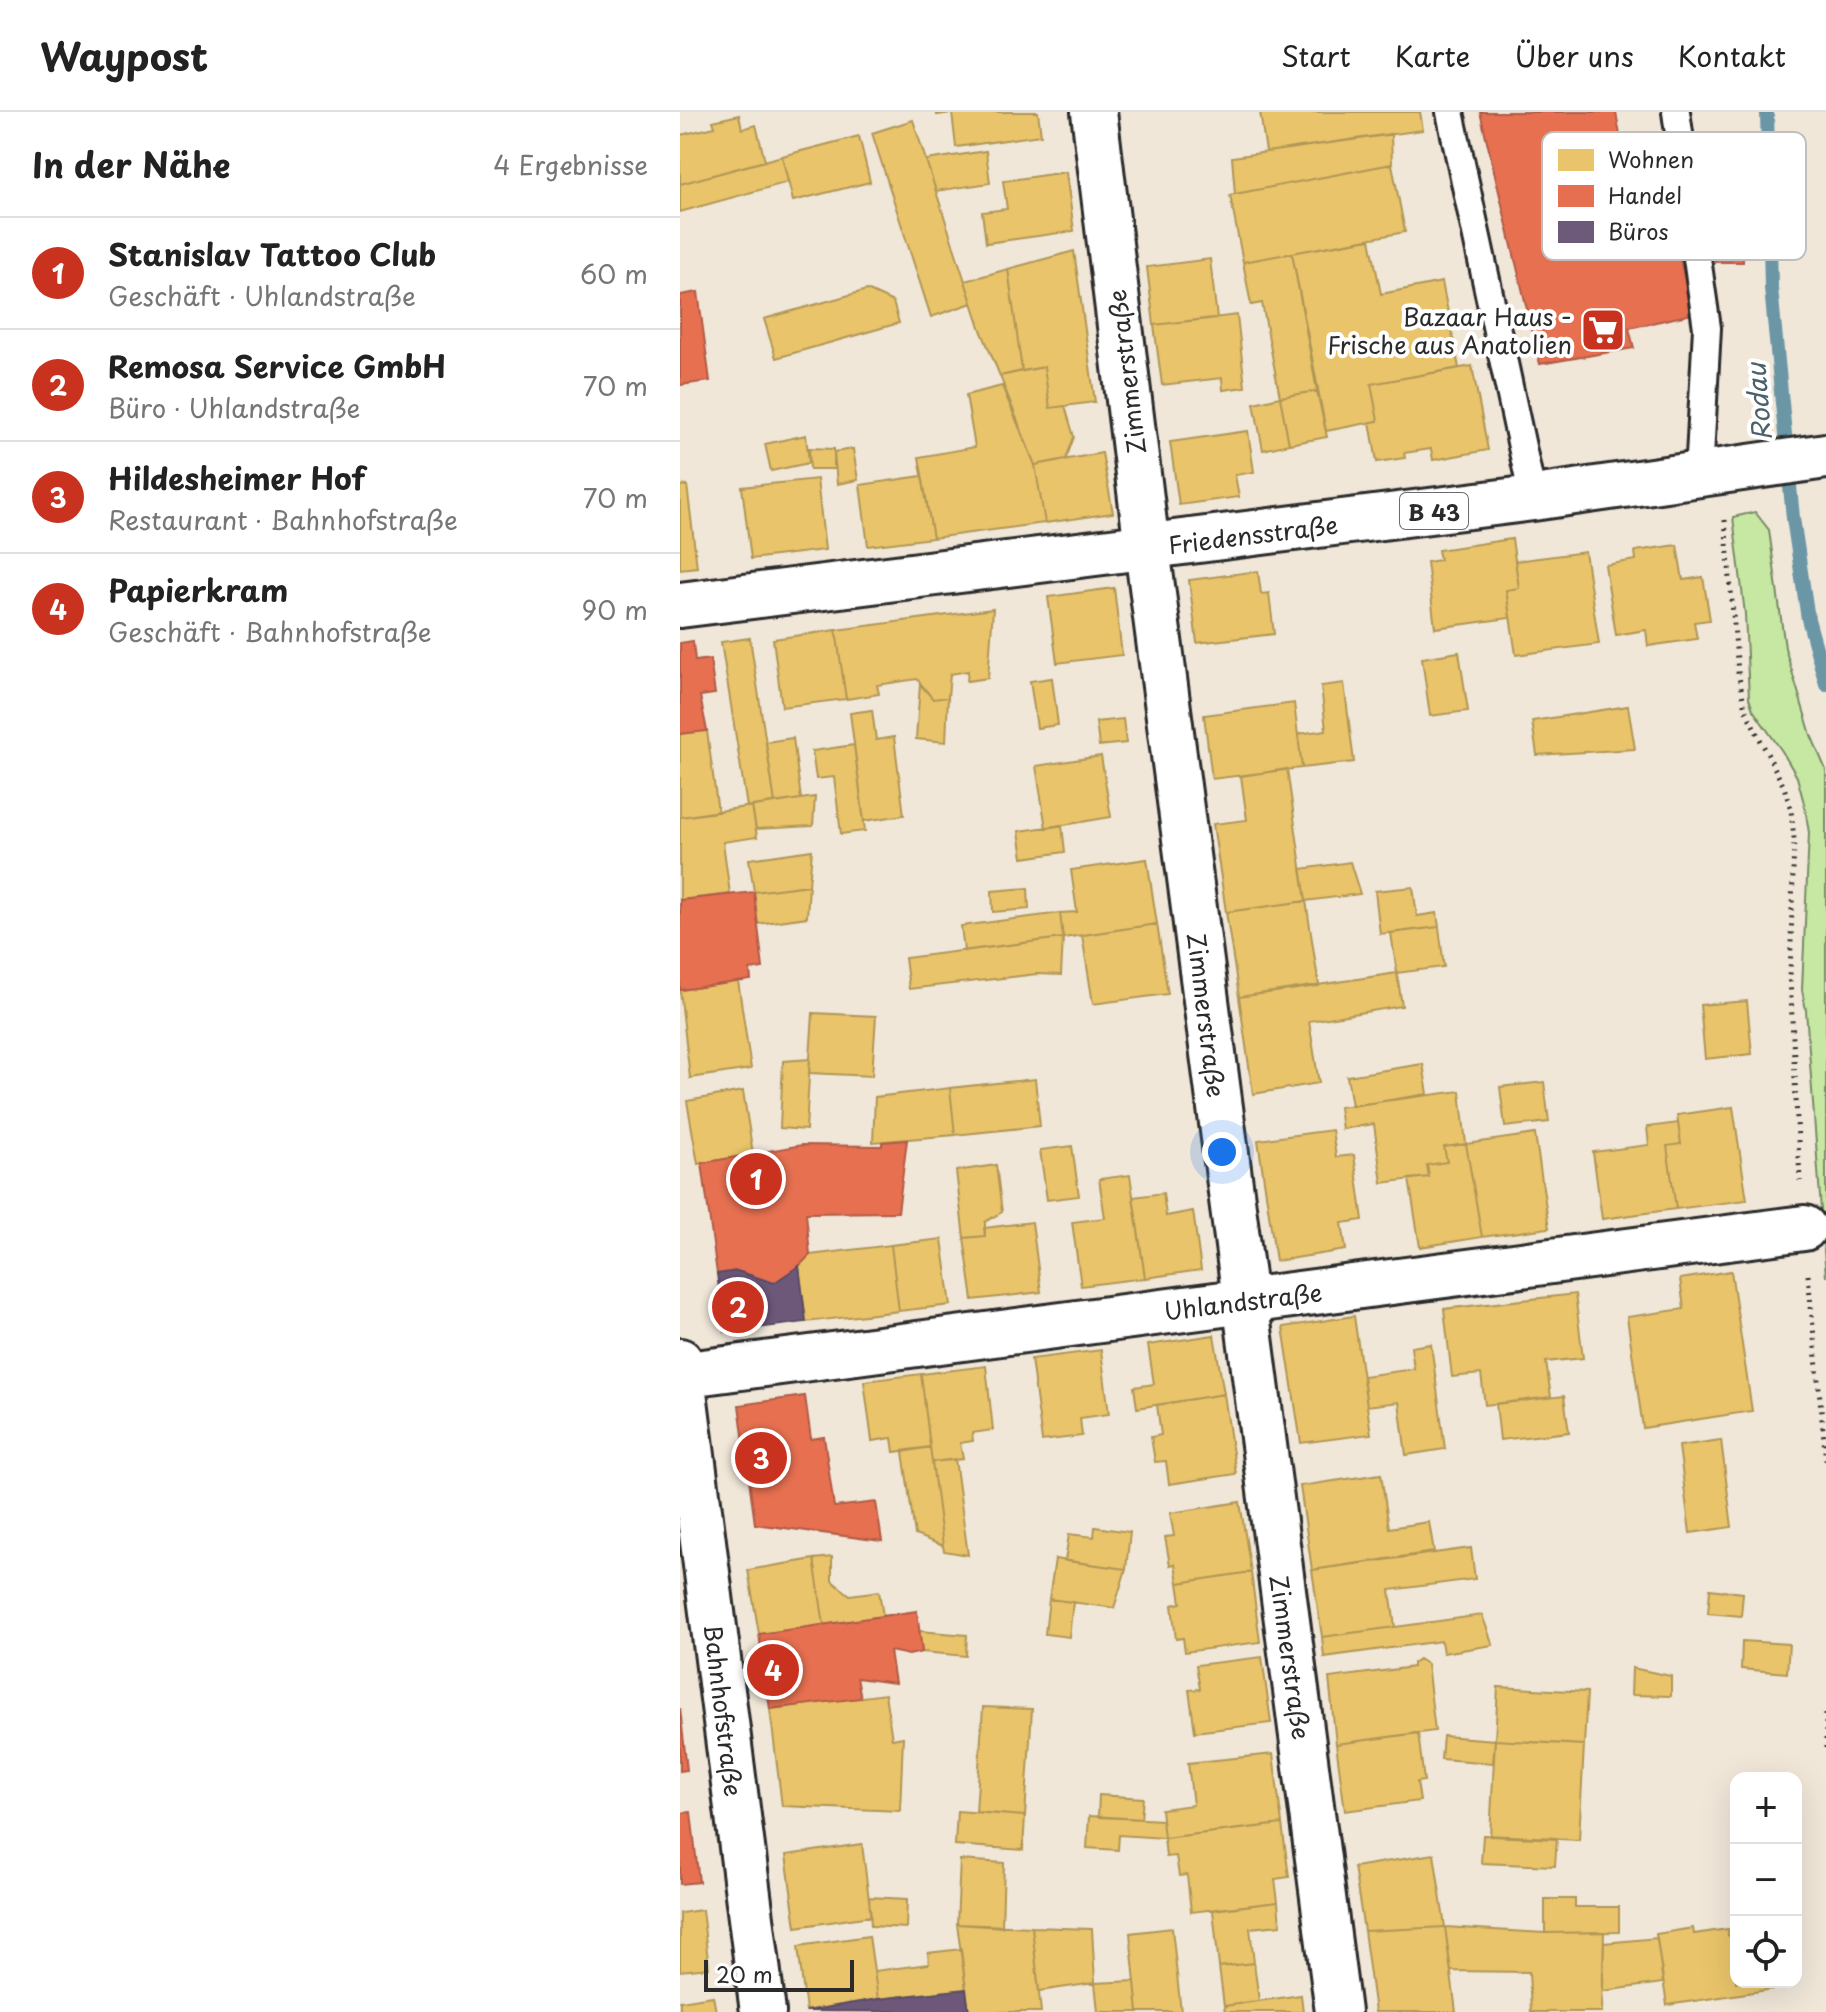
<!DOCTYPE html>
<html lang="de">
<meta charset="utf-8">
<style>
body{margin:0;font-family:"Playpen Sans",sans-serif;background:#f6f6f6;color:#222}
.controls{position:absolute;right:24px;bottom:24px;display:grid;overflow:hidden;border-radius:16px;box-shadow:0 8px 32px #0002}
.controls button{width:72px;height:72px;display:grid;place-items:center;padding:0;border:0;border-bottom:2px solid #e0e0e0;background:#fff;color:#222;font:40px sans-serif}
.scale{position:absolute;left:24px;bottom:20px;width:150px;box-sizing:border-box;padding-left:8px;border:4px solid #2b2b2b;border-top:0;font-size:22px;line-height:28px;white-space:nowrap;color:#2b2b2b;-webkit-text-stroke:6px #fff;paint-order:stroke}
.you{position:absolute;left:542px;top:1040px;width:28px;height:28px;margin:-20px;border:6px solid #fff;border-radius:50%;background:#1a73e8;box-shadow:0 0 0 12px #1a73e833}
.badge{display:grid;place-items:center;width:52px;height:52px;border-radius:50%;background:#c8321e;color:#fff;font-size:26px;font-weight:700}
.pin{position:absolute;translate:-50% -50%;border:4px solid #fff;box-shadow:0 2px 8px #0006}
.list{margin:0;padding:0;list-style:none}
h2{display:flex;justify-content:space-between;align-items:center;height:104px;margin:0;padding:0 32px;font-size:34px}
h2 small{font-size:26px;font-weight:400;color:#767676}
.list li{display:grid;grid-template-columns:52px 1fr auto;gap:24px;align-items:center;box-sizing:border-box;height:112px;padding:0 32px;border-top:2px solid #e0e0e0}
.list b{display:block;font-size:30px;white-space:nowrap}
.list p{margin:0;font-size:26px;white-space:nowrap;color:#767676}
.list em{font-size:26px;font-style:normal;color:#767676}
.icon{flex:none;width:44px;height:44px;fill:none;stroke:currentColor;stroke-width:2;stroke-linecap:round;stroke-linejoin:round}
.map{position:relative;flex:none;width:1146px;height:1900px;overflow:hidden}
header{display:flex;align-items:center;gap:48px;box-sizing:border-box;height:112px;padding:0 40px;background:#fff;border-bottom:2px solid #e0e0e0}
header strong{font-size:38px}
nav{display:flex;gap:44px;margin-inline-start:auto;font-size:28px}
main{display:flex}
aside{flex:1;background:#fff}
.map>svg:first-child{display:block}
.green{fill:#c6e8a2;stroke:#788a66;stroke-width:2}
.homes{fill:#e9c46a;stroke:#b09657;stroke-width:2}
.shops{fill:#e76f51;stroke:#af5b46;stroke-width:2}
.offices{fill:#6d597a;stroke:#594b62;stroke-width:2}
.lines{fill:none;stroke-linecap:round;stroke-linejoin:round}
.stream{stroke:#6b96a6;stroke-width:14}
.lane-casing{stroke:#2b2b2b;stroke-width:32}
.street-casing{stroke:#2b2b2b;stroke-width:50}
.primary-casing{stroke:#2b2b2b;stroke-width:50}
.path{stroke:#2b2b2b;stroke-width:5;stroke-dasharray:2 6;stroke-linecap:butt}
.lane{stroke:#fff;stroke-width:26}
.street{stroke:#fff;stroke-width:44}
.primary{stroke:#fff;stroke-width:44}
.labels{text-anchor:middle;dominant-baseline:central;stroke-width:8;stroke-linejoin:round;paint-order:stroke}
.shield{fill:#fff;stroke:#6b6b6b;stroke-width:2}
.shield-label{font-size:22px;font-weight:bold;fill:#2b2b2b}
.poi-label{font-size:24px;fill:#2b2b2b;stroke:#fff;text-anchor:end}
.street-label{font-size:24px;fill:#2b2b2b;stroke:#fff}
.water-label{font-size:26px;font-style:italic;fill:#4b6068;stroke:#fff}
.key{fill:#fff;stroke:#bfbfbf;stroke-width:2}
.key-label{font-size:22px;fill:#2b2b2b}
</style>
<header>
<strong>Waypost</strong>
<nav><a>Start</a><a>Karte</a><a>Über uns</a><a>Kontakt</a></nav>
</header>
<main>
<aside>
<h2>In der Nähe<small>4 Ergebnisse</small></h2>
<ul class="list">
<li><span class="badge">1</span><div><b>Stanislav Tattoo Club</b><p>Geschäft · Uhlandstraße</p></div><em>60 m</em></li>
<li><span class="badge">2</span><div><b>Remosa Service GmbH</b><p>Büro · Uhlandstraße</p></div><em>70 m</em></li>
<li><span class="badge">3</span><div><b>Hildesheimer Hof</b><p>Restaurant · Bahnhofstraße</p></div><em>70 m</em></li>
<li><span class="badge">4</span><div><b>Papierkram</b><p>Geschäft · Bahnhofstraße</p></div><em>90 m</em></li>
</ul>
</aside>
<div class="map">
<svg width="1146" height="1900" viewBox="0 0 1146 1900">
<rect width="100%" height="100%" fill="#f0e7d9"/>
<filter id="ink" filterUnits="userSpaceOnUse"><feTurbulence type="fractalNoise" baseFrequency=".0125" numOctaves="2"/><feDisplacementMap in="SourceGraphic" scale="16" xChannelSelector="R" yChannelSelector="G"/><feConvolveMatrix kernelMatrix="1 2 1 2 8 2 1 2 1" color-interpolation-filters="sRGB"/></filter>
<g filter="url(#ink)">
<path class="green" d="M1075 400 1089 418 1105 536 1131 623 1146 658V1165L1126 898 1122 878 1129 721 1125 695 1117 665 1102 639 1073 598 1069 586 1065 502 1053 405Z"/>
<path class="homes" d="M257 0H358L361 23 276 35 272 1 257 3Z
M580 0H740L743 18 586 40Z
M59 3 62 17 76 13 85 49 0 72V23L35 15 33 9Z
M233 8 292 191 251 205 192 21Z
M711 22 712 52 555 82 552 45Z
M179 24 190 70 113 89 102 44Z
M306 39 310 71 256 79 246 48Z
M102 44 108 70 0 100V72Z
M712 52 725 120 563 150 550 83Z
M386 60 394 119 306 131 302 100 327 97 323 69Z
M690 127 701 182 762 170 779 256 691 272 698 309 646 319 612 141Z
M394 139 415 290 370 296 364 255 342 259 328 157Z
M612 141 637 279 600 285 582 191 571 193 563 150Z
M530 147 537 206 474 213 467 155Z
M328 157 342 259 320 264 301 218 285 169Z
M187 178 213 190 219 211 96 246 84 207Z
M557 203 565 275 543 278 542 266 482 273 474 213Z
M792 254 808 338 753 348 751 337 724 341 725 346 697 350 690 310 698 309 691 272Z
M364 255 370 296 385 294 394 325 386 347 355 353 320 264Z
M322 274 355 353 365 411 253 426 239 345 295 335 286 283Z
M637 279 647 325 609 332 600 285Z
M600 285 609 332 583 338 574 291Z
M568 319 574 360 555 363 559 385 499 393 490 330Z
M126 323 129 351 91 359 85 332Z
M129 336 154 337V357H130Z
M173 337 178 368 157 372 154 340Z
M422 341 433 401 365 411 355 353Z
M242 364 253 426 188 434 180 373Z
M137 367 145 438 71 447 62 375Z
M7 373 17 455 0 457V374Z
M832 427 839 476 826 478 830 506 755 516 747 450 760 448 758 438Z
M997 433 1003 468 1023 465 1030 508 1014 510 1017 527 968 534 966 518 936 523 925 453 956 448 955 439Z
M905 440 919 532 836 543 826 478 839 476 835 449Z
M578 459 581 482 589 481 594 522 517 531 509 468Z
M434 476 442 543 377 551 368 485Z
M313 497 308 566 287 569 288 559 270 562 268 585 253 587 237 567 197 573 199 582 166 587 156 518Z
M156 518 166 587 102 595 93 527Z
M70 526 95 691 67 695 41 530Z
M779 540 788 599 750 604 742 546Z
M372 566 378 613 357 616 350 569Z
M664 571 674 650 622 656 618 622 646 618 641 574Z
M240 572 253 587 268 585 266 630 236 627Z
M614 591 622 656 532 667 524 603Z
M948 594 955 637 857 643 852 609Z
M192 598 196 628 214 625 224 703 184 709 170 601Z
M443 607 446 631 419 634 416 610Z
M27 619 38 700 0 705V622Z
M113 626 121 687 95 691 86 630Z
M174 633 185 719 161 722 154 665 136 667 132 639Z
M421 644 431 705 366 716 356 654Z
M607 657 626 789 546 800 533 712 567 708 561 664Z
M135 685 133 714 76 717 72 694Z
M72 694 77 725 43 730 50 782 0 788V705Z
M382 713 385 740 343 746 339 719Z
M132 738 129 773 74 780 69 747Z
M467 747 477 812 383 826 380 801 397 800 391 758Z
M670 750 680 782 626 789 621 757Z
M129 773 127 805 77 812 74 780Z
M733 775 737 804 757 801 759 815 700 822 695 779Z
M348 776 349 797 313 800 312 779Z
M626 789 639 874 559 885 546 800Z
M380 801 383 826 284 839 281 814Z
M477 812 488 882 413 892 402 823Z
M759 815 764 855 717 861 711 821Z
M383 826 381 863 357 862 229 877 225 846Z
M717 861 722 894 629 909 639 971 573 982 559 885Z
M58 869 71 957 10 966 0 878Z
M1067 889 1072 942 1025 947 1020 893Z
M133 901 196 904 192 964 129 961Z
M130 947 126 1018 100 1016 103 949Z
M743 952 748 982 672 994 667 964Z
M355 967 360 1014 275 1023 270 976Z
M864 970 869 1010 825 1015 820 975Z
M270 976 275 1023 193 1030 195 985Z
M63 979 73 1042 18 1052 7 989Z
M780 979 786 1032 764 1035 767 1050 747 1053 749 1065 702 1071 694 1012 662 1017 659 995Z
M1053 995 1067 1088 996 1097 987 1034 1001 1032 997 1003Z
M998 1011 1001 1032 987 1034 996 1097 922 1107 913 1040 969 1033 967 1015Z
M652 1018 656 1045 674 1043 683 1108 662 1111 666 1138 596 1149 578 1028Z
M855 1022 869 1116 802 1125 786 1032Z
M786 1032 802 1125 740 1135 729 1067 749 1065 747 1053 767 1050 764 1035Z
M392 1034 399 1084 367 1088 360 1038Z
M316 1053 322 1100 305 1110V1124L284 1126 276 1059Z
M450 1063 465 1166 401 1174 392 1110 425 1106 419 1067Z
M483 1081 486 1104 513 1099 521 1158 465 1166 453 1085Z
M352 1110 361 1180 293 1188 284 1126 305 1124 304 1116Z
M262 1127 271 1193 219 1199 211 1133Z
M211 1133 219 1199 126 1210 119 1154 130 1143Z
M1051 1159 1072 1299 963 1316 947 1205 1004 1197 1000 1167Z
M895 1182 903 1246 866 1250 871 1285 805 1293 801 1262 772 1265 764 1197Z
M674 1204 691 1322 621 1331 603 1215Z
M534 1223 544 1282 457 1296 454 1275 474 1272 468 1233Z
M751 1232 765 1337 726 1343 719 1290 687 1294 683 1264 734 1257 731 1235Z
M421 1238 429 1302 400 1306 402 1324 362 1329 351 1247Z
M306 1254 313 1318 292 1321 293 1329 280 1331 283 1347 252 1350 241 1262Z
M241 1262 250 1335 214 1340 212 1326 192 1329 184 1269Z
M544 1282 556 1362 489 1372 486 1349 475 1350 471 1325 481 1323 477 1293Z
M884 1284 889 1320 820 1328 816 1292Z
M1041 1328 1052 1415 1010 1421 999 1334Z
M250 1335 252 1350 263 1434 235 1423 223 1340Z
M275 1347 288 1443 264 1439 263 1434 252 1350Z
M701 1362 709 1416 749 1410 754 1440 632 1458 620 1374Z
M560 1390 571 1460 498 1471 495 1452 490 1453 485 1425 494 1424 490 1401Z
M415 1415 450 1420 446 1457 385 1449 389 1422 414 1425Z
M791 1436 795 1467 710 1478 715 1515 642 1525 632 1458Z
M152 1445V1469L170 1483 199 1479 203 1504 144 1513 134 1447Z
M134 1447 144 1513 79 1522 68 1458Z
M375 1447 446 1457 434 1496 369 1487Z
M571 1460 580 1530 505 1540 503 1526 496 1527 492 1493 501 1491 498 1471Z
M1030 1477 1063 1481 1061 1504 1028 1501Z
M369 1487 393 1490 389 1525 365 1522Z
M802 1503 813 1533 763 1541 761 1529 644 1545 642 1525Z
M239 1519 287 1523 286 1544 242 1540Z
M1062 1529 1109 1532 1107 1561 1061 1557Z
M582 1545 591 1611 515 1620 509 1578 520 1577 516 1553Z
M739 1547 747 1552 755 1619 656 1632 649 1566 733 1555V1551Z
M952 1556 991 1564V1584L951 1583Z
M818 1575 907 1580 904 1633 815 1628Z
M205 1582 212 1627 223 1625 220 1699 102 1694 90 1597Z
M303 1595 352 1597 345 1704 296 1700Z
M738 1621 744 1669 737 1670 740 1689 665 1699 656 1632Z
M763 1624 815 1628 813 1651 761 1647Z
M815 1628 904 1633 899 1728 810 1724Z
M593 1642 602 1712 484 1726 481 1697 513 1693 508 1651Z
M419 1683 463 1686 461 1707 418 1705Z
M277 1699 345 1704 343 1738 275 1733Z
M409 1704 482 1708 484 1726 439 1723 438 1738 407 1736Z
M602 1712 609 1765 595 1767 598 1790 511 1800 507 1763 499 1764 496 1744 486 1745 484 1726Z
M803 1723 877 1726 875 1754 801 1751Z
M182 1732 191 1804 116 1815 106 1743Z
M754 1742 765 1815 684 1819 674 1755Z
M280 1748 324 1751 322 1815 277 1812Z
M189 1785 227 1787 226 1816 191 1814Z
M865 1787H895V1795H939V1820L865 1821Z
M598 1790 600 1813 570 1816 574 1851 539 1855 533 1798Z
M22 1798 29 1856 0 1859V1801Z
M277 1812 352 1815 361 1900H289Z
M352 1815 412 1817 415 1871 359 1879Z
M765 1815 776 1900H695L684 1819Z
M765 1815 865 1821 924 1820 922 1900H851L849 1860 771 1859Z
M492 1816 501 1900H458L450 1821Z
M1013 1816 1014 1822 1048 1817V1824L1056 1823V1870H1093L1094 1877 987 1893 976 1822Z
M189 1824 198 1887 126 1899 118 1834Z
M977 1826 983 1871 923 1879 924 1831Z
M281 1837 286 1877 198 1887 194 1859 249 1852 248 1841Z
M574 1851 579 1889 544 1894 539 1855Z
M455 1869 458 1900H418L415 1871Z
M621 1883 623 1900H545L544 1894Z
M33 1884 36 1900H0V1889Z"/>
<path class="shops" d="M800 0H936L944 47 962 57 970 100 958 108 963 132 995 123 1012 202 949 216 954 236 860 252Z
M1036 105H1064L1063 150H1035Z
M18 180 30 269 0 273V183Z
M13 529 15 549 30 547 35 582 20 584 27 619 0 622V531Z
M74 780 83 856 70 858 71 868 0 878V788Z
M227 1028 218 1100 126 1101 130 1143 119 1154 94 1171 57 1159 37 1162 22 1051 122 1033 202 1034V1030Z
M125 1284 131 1327 144 1325 154 1395 196 1390 202 1429 75 1412 59 1293Z
M237 1499 242 1540 229 1543 210 1539 215 1571 177 1566 181 1586 90 1597 79 1522Z
M0 1596 7 1658 0 1659Z
M11 1700 19 1770 0 1772V1701Z"/>
<path class="offices" d="M119 1154 126 1210 45 1220 37 1162 57 1159 94 1171Z
M286 1877 289 1900 126 1899 198 1887Z"/>
<g class="lines">
<path class="stream" d="M1087 0 1091 176 1113 406 1128 507 1146 572"/>
<g class="lane-casing">
<path id="lane" d="M770 0 853 386
M996 0 1027 216 1019 363"/>
</g>
<g class="street-casing">
<path id="street" d="M414 0 467 436 658 1900
M0 1249 83 1900
M0 1263 1124 1116"/>
</g>
<g class="primary-casing">
<path id="primary" d="M0 493 853 386 1146 344"/>
</g>
<path class="path" d="M1045 408 1058 560 1065 597 1104 675 1111 698 1114 727 1110 866 1120 1069
M1128 1163 1146 1349
M1146 1602V1640"/>
<use href="#lane" class="lane"/>
<use href="#street" class="street"/>
<use href="#primary" class="primary"/>
</g>
</g>
<defs>
<g id="supermarket-square" transform="scale(2.3)"><rect x="-9" y="-9" width="18" height="18" rx="4" fill="#c8321e" stroke="#fff"/><path d="M-6-5.5h2.5l.6 2H6L4.5 2H-2.5L-4.4-4H-6ZM-1.5 3.2a1.3 1.3 0 1 0 .1 0ZM3 3.2a1.3 1.3 0 1 0 .1 0Z" fill="#fff"/></g>
</defs>
<g fill-rule="evenodd">
<use href="#supermarket-square" x="923" y="218"/>
</g>
<g class="labels">
<rect class="shield" x="720" y="381" width="68" height="36" rx="6"/>
<g class="shield-label">
<text x="754" y="399">B 43</text>
</g>
<g class="poi-label">
<text x="892" y="204">Bazaar Haus -<tspan x="892" dy="28">Frische aus Anatolien</tspan></text>
</g>
<g class="street-label">
<text transform="translate(446 260) rotate(-97)">Zimmerstraße</text>
<text transform="translate(573 422) rotate(-7)">Friedensstraße</text>
<text transform="translate(527 903) rotate(83)">Zimmerstraße</text>
<text transform="translate(563 1189) rotate(-7)">Uhlandstraße</text>
<text transform="translate(611 1545) rotate(82)">Zimmerstraße</text>
<text transform="translate(44 1598) rotate(83)">Bahnhofstraße</text>
</g>
<g class="water-label">
<text transform="translate(1078 290) rotate(-95)">Rodau</text>
</g>
</g>
<rect x="862" y="20" width="264" height="128" rx="12" class="key"/>
<rect x="878" y="37" width="36" height="22" fill="#e9c46a"/>
<rect x="878" y="73" width="36" height="22" fill="#e76f51"/>
<rect x="878" y="109" width="36" height="22" fill="#6d597a"/>
<g class="key-label">
<text x="928" y="56">Wohnen</text>
<text x="928" y="92">Handel</text>
<text x="928" y="128">Büros</text>
</g>
</svg>
<div class="controls">
<button>+</button>
<button>−</button>
<button><svg class="icon" aria-label="locate" viewBox="0 0 24 24"><circle cx="12" cy="12" r="6"/><path d="M12 2v4M12 18v4M2 12h4M18 12h4"/></svg></button>
</div>
<div class="scale">20 m</div>
<div class="you"></div>
<div class="pin badge" style="left:76px;top:1067px">1</div>
<div class="pin badge" style="left:58px;top:1195px">2</div>
<div class="pin badge" style="left:81px;top:1346px">3</div>
<div class="pin badge" style="left:93px;top:1558px">4</div>
</div>
</main>
